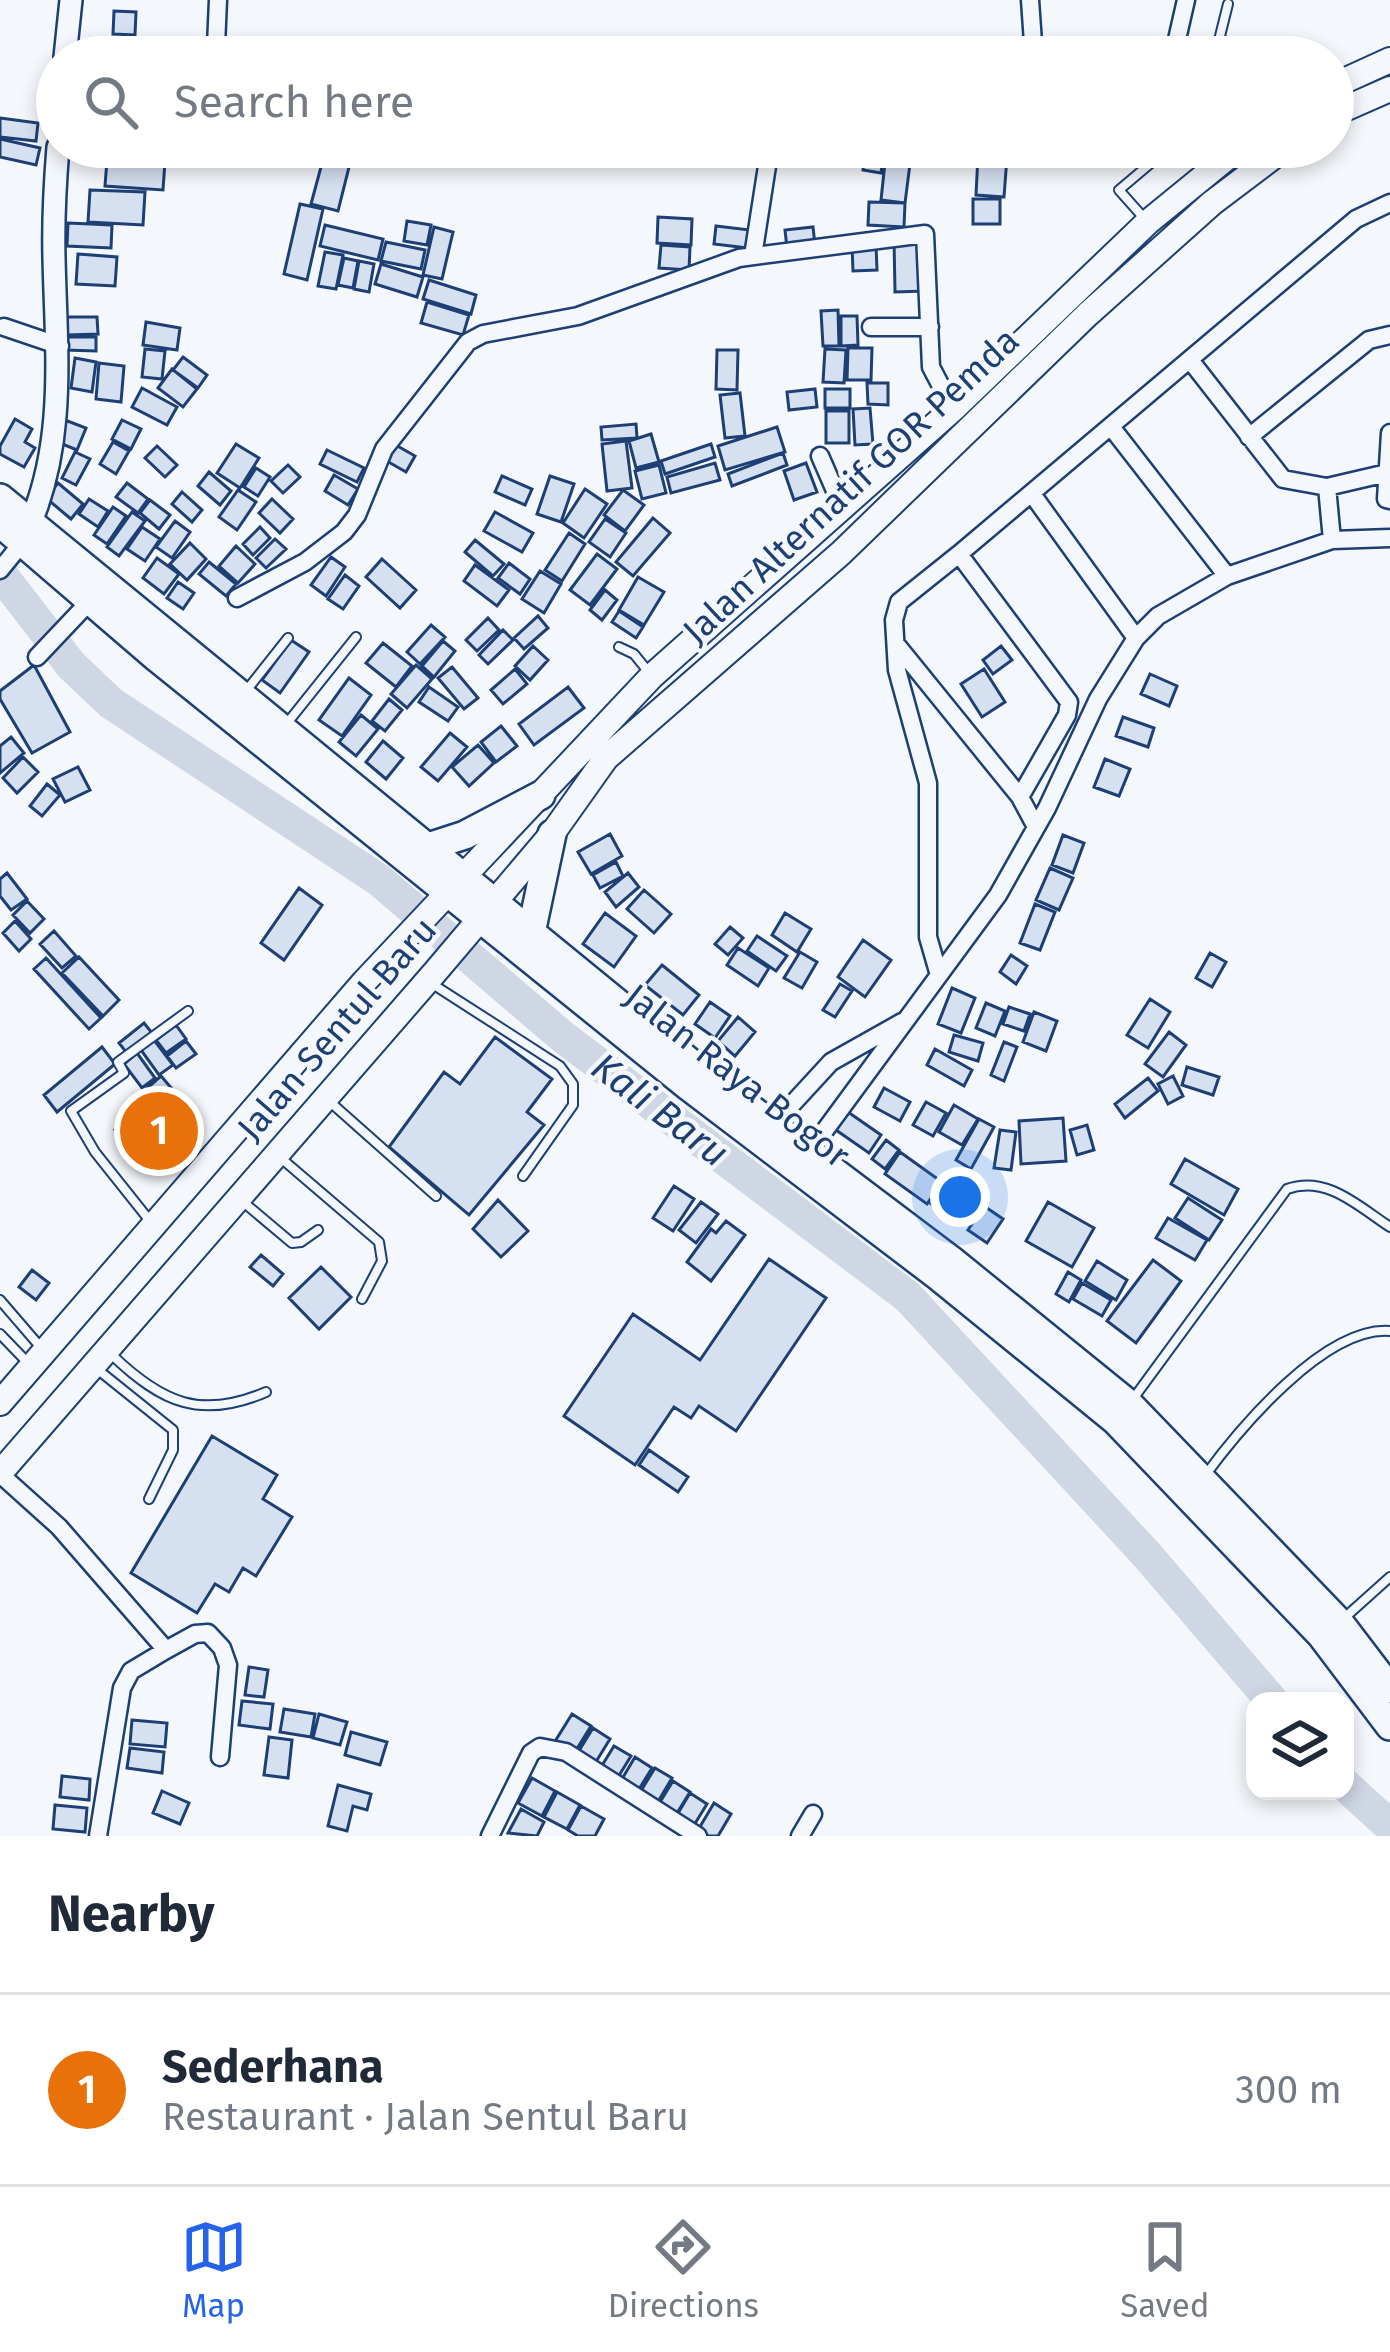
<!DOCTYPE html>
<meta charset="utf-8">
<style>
body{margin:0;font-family:"Fira Sans",sans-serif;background:#f2f2f3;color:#1f2937}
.controls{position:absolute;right:36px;bottom:36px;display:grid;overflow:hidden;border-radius:24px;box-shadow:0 6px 18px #0003}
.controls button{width:108px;height:108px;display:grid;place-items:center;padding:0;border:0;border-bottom:3px solid #e0e1e3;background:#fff;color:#1f2937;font:60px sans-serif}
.you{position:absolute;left:960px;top:1197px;width:42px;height:42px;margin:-30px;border:9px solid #fff;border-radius:50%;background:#1a73e8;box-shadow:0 0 0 18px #1a73e833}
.badge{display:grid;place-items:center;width:78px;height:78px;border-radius:50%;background:#2563eb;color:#fff;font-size:39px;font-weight:700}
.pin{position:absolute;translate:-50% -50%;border:6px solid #fff;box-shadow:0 3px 12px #0006}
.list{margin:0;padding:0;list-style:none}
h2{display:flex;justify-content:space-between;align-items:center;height:156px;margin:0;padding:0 48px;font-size:51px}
h2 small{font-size:39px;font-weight:400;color:#747a83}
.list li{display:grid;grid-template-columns:78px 1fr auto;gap:36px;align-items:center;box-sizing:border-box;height:192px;padding:0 48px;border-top:3px solid #e0e1e3}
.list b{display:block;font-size:45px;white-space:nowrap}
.list p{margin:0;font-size:39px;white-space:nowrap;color:#747a83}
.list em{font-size:39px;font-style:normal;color:#747a83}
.icon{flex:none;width:66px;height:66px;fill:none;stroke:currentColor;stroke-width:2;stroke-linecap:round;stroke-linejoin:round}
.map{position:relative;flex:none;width:1390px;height:1836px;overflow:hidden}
.search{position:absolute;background:#fff;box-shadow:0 6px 18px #0003;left:36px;right:36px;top:36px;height:132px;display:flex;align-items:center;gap:30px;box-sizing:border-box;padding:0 42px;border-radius:66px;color:#747a83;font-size:45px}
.sheet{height:348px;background:#fff}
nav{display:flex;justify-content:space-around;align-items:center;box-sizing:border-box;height:168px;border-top:3px solid #e0e1e3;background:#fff;font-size:33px;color:#747a83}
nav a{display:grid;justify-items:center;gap:6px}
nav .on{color:#2563eb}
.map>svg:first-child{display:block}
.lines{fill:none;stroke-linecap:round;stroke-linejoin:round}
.river{stroke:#cfd7e4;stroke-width:33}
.building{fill:#d5e0f0;stroke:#1d3f73;stroke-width:3}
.service-casing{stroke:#1d3f73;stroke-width:12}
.minor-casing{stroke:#1d3f73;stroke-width:21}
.tertiary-casing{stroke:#1d3f73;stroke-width:26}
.primary-casing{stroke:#1d3f73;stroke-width:28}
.trunk-casing{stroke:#1d3f73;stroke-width:32}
.service{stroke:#f4f7fb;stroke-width:8}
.minor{stroke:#f4f7fb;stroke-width:16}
.tertiary{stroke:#f4f7fb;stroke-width:21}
.primary{stroke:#f4f7fb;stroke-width:24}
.trunk{stroke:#f4f7fb;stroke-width:27}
.labels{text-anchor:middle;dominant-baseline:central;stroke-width:9;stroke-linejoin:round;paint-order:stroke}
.street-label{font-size:36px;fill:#1d3f73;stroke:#f4f7fb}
.water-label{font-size:39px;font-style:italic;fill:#1d3f73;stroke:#f4f7fb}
</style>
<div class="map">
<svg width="1390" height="1836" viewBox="0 0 1390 1836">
<rect width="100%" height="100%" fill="#f4f7fb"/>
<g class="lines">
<path class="river" d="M0 573 71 665 111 703 379 880 563 1037 908 1297 1147 1555 1272 1701
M1345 1785 1390 1826"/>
</g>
<path class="building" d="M114 11 136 12 135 35 113 34Z
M0 118 38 123 36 141 0 137Z
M0 139 40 148 36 165 0 157Z
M108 147H166L163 190 105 186Z
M866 147 884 149 881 173 863 170Z
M325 152 351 159 338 211 311 204Z
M886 153 911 156 905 203 881 200Z
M978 155 1007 157 1004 197 976 195Z
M90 190 145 192 143 225 88 222Z
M973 199H1000V224H973Z
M869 202 905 203 904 227 868 225Z
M300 204 323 209 307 280 284 274Z
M658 217 692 219 691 245 657 243Z
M407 221 431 225 427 245 404 241Z
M68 223 112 225 111 248 67 246Z
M325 225 383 239 378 260 320 246Z
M716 226 750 230 748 248 714 244Z
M434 227 453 232 442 279 423 275Z
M813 227 815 245 787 248 785 230Z
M894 239H925L926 291 895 292Z
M386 242 425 250 421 269 381 261Z
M661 245 690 247 689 270 659 268Z
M876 245 877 270 853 271 852 246Z
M325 252 343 255 336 289 318 286Z
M78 254 117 257 115 286 76 284Z
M344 258 358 261 353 288 338 285Z
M359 261 374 264 369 292 354 289Z
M381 264 423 277 417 297 375 284Z
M429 280 476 295 471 314 423 299Z
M427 302 469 315 463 335 421 323Z
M838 310 839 346H823L821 311Z
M841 316H857L858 345 841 346Z
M66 317H97L98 334 67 335Z
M146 322 180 328 177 350 143 345Z
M64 337H96V351L64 350Z
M848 348H872L871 380H847Z
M145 349 165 351 162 379 142 377Z
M825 349 846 350 844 383 823 382Z
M717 350H738L737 390 716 389Z
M183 357 207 375 198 388 173 370Z
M75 358 96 362 92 392 71 388Z
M99 363 124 366 121 402 96 399Z
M172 369 197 389 183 407 158 388Z
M867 383H888V405L868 404Z
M142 388 177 407 167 425 132 407Z
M815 389 817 407 789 410 787 392Z
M825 389H850V408H825Z
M740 393 745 436 725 438 720 395Z
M870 408 873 444 855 445 853 409Z
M826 411H849V443H826Z
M15 419 32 429 25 442 35 448 24 467 0 454V446Z
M65 420 86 428 77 450 57 442Z
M122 420 141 429 131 449 112 439Z
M636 424 637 438 602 440 601 427Z
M777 427 785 452 725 470 718 446Z
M651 434 659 462 636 468 629 441Z
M626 441 632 488 607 491 602 444Z
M113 442 129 451 116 474 100 464Z
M236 444 259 458 240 488 217 473Z
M394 444 415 456 406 472 385 460Z
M711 444 715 457 665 474 661 461Z
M157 446 177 465 165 477 145 458Z
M327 450 364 468 357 482 320 464Z
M75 452 90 459 76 485 62 478Z
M783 453 787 465 732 486 728 474Z
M715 463 720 480 671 493 667 477Z
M806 463 817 492 794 500 784 471Z
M288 465 300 477 283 493 271 481Z
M659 465 666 493 642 499 635 471Z
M256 468 270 477 258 496 244 487Z
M209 472 231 491 220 505 198 486Z
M334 475 358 489 348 505 325 491Z
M502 476 532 489 525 505 495 492Z
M550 476 574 484 561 522 537 514Z
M58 483 83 504 71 519 46 498Z
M127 483 148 499 138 513 116 497Z
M585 489 607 504 584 538 563 523Z
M238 490 256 502 237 530 219 517Z
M623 490 644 505 625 531 604 515Z
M182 492 202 510 192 522 172 504Z
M89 499 108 511 98 527 79 514Z
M272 499 293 519 280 533 259 513Z
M150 500 170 515 159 529 140 513Z
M113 507 126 516 107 544 94 535Z
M132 512 145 521 119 556 107 547Z
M495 512 533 533 522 552 484 531Z
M653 518 670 533 633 576 616 562Z
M605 519 626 533 610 557 589 542Z
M175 521 190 532 172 558 156 547Z
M142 527 160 539 145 561 127 549Z
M260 527 270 538 253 555 243 544Z
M569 533 585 544 562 581 545 570Z
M275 539 286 549 266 568 256 558Z
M475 540 504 564 493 576 465 552Z
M190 543 206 559 187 580 170 564Z
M236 546 255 564 238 583 219 566Z
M597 554 617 569 590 605 570 590Z
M331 557 345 567 326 596 311 585Z
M157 558 179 574 164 594 143 578Z
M382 559 416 590 400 608 366 577Z
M209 562 236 584 226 596 199 574Z
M509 563 530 579 520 594 498 578Z
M475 565 509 590 497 606 464 581Z
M540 571 561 584 544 613 522 599Z
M345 575 359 586 343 609 328 599Z
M638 577 664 592 644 625 619 610Z
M178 582 194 593 183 609 167 598Z
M605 590 617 600 602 620 590 610Z
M619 611 643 627 636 638 612 622Z
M538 616 548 628 524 649 514 638Z
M488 618 499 630 477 651 466 640Z
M431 625 445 637 420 664 407 652Z
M503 630 513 640 488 664 479 655Z
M291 640 309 652 280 693 262 680Z
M443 641 455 651 434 677 422 666Z
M383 643 412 666 396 687 366 663Z
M533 646 548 660 530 680 515 666Z
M1001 646 1012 660 993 674 983 660Z
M34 665 70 732 32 753 0 699V691Z
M416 665 432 679 407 708 391 694Z
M452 667 478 698 464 709 438 678Z
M515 669 527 684 503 704 491 690Z
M984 669 1005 702 982 717 961 684Z
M1150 674 1177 686 1169 706 1141 694Z
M349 678 371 695 342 736 319 720Z
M429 687 458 707 448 721 419 702Z
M568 687 584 708 534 745 519 724Z
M389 699 402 710 385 731 372 721Z
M361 715 378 729 356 756 339 742Z
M1123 717 1154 728 1148 747 1116 736Z
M501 726 517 746 496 762 481 742Z
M450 733 467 747 438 781 421 767Z
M11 737 24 753 0 773V746Z
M383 741 403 758 386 779 366 762Z
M478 745 494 763 469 786 452 767Z
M23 757 38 772 17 793 3 778Z
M1105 759 1130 769 1119 796 1094 787Z
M78 767 90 790 65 802 53 779Z
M47 784 60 795 42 816 30 806Z
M610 834 622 856 591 874 578 852Z
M1063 835 1084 843 1073 873 1052 865Z
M616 862 623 876 600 888 593 875Z
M1050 868 1073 878 1059 910 1036 900Z
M7 873 27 899 11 910 0 896V879Z
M628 873 639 887 616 907 605 892Z
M299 888 322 905 284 960 261 943Z
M644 890 671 914 654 933 627 909Z
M27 901 44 919 30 933 13 915Z
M1035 904 1055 912 1040 950 1020 943Z
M605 913 636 936 614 967 583 944Z
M785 913 811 929 797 952 772 935Z
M15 921 31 939 19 951 3 933Z
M730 927 743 938 728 955 715 944Z
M54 931 76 956 62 968 40 944Z
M757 936 787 956 776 971 747 951Z
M863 940 891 960 865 997 838 977Z
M738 948 769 968 758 986 727 965Z
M800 952 817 962 802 988 784 978Z
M1210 953 1226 962 1212 987 1196 978Z
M1011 955 1027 966 1016 984 1000 972Z
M79 957 119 1000 103 1016 62 973Z
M46 958 101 1018 89 1029 34 969Z
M662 965 699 995 683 1015 645 985Z
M840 984 852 991 835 1017 823 1010Z
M952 988 975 998 961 1033 938 1024Z
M1150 999 1170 1012 1148 1048 1127 1035Z
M710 1002 730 1016 715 1038 695 1024Z
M986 1003 1005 1011 995 1036 976 1028Z
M1009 1007 1030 1014 1024 1031 1003 1024Z
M1034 1012 1057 1021 1046 1051 1023 1042Z
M738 1017 755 1032 735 1056 718 1041Z
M144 1023 152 1033 126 1052 119 1043Z
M176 1025 186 1039 166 1053 156 1040Z
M1169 1032 1186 1045 1163 1077 1145 1064Z
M954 1035 983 1043 978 1061 949 1052Z
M495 1037 552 1079 527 1112 544 1125 469 1215 389 1147 444 1072 460 1084Z
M154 1040 173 1065 159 1075 141 1050Z
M186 1041 196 1054 176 1068 167 1056Z
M1004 1042 1017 1047 1004 1081 991 1075Z
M102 1047 115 1064 57 1112 44 1095Z
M935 1049 972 1070 964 1086 927 1065Z
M137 1053 155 1078 142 1088 124 1064Z
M1187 1067 1219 1077 1213 1095 1182 1085Z
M161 1076 173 1090 157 1104 145 1090Z
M1173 1076 1183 1096 1168 1104 1158 1084Z
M1148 1078 1158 1091 1125 1118 1115 1104Z
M884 1088 910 1102 900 1121 874 1107Z
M150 1100 174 1130 139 1159 115 1130Z
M926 1102 946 1113 933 1136 913 1125Z
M954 1105 978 1119 962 1145 939 1132Z
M848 1112 881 1135 869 1153 836 1130Z
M1063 1118 1066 1161 1021 1164 1019 1121Z
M979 1119 994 1127 971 1169 956 1160Z
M1087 1125 1094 1150 1077 1155 1070 1130Z
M1000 1130 1016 1132 1011 1170 994 1168Z
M886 1140 899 1150 885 1169 872 1159Z
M900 1152 942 1182 927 1204 885 1174Z
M1185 1159 1238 1189 1224 1215 1171 1184Z
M944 1183 969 1194 951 1219 930 1203Z
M674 1186 694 1199 673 1231 653 1218Z
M1188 1198 1222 1220 1209 1240 1175 1218Z
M498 1200 528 1231 501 1257 473 1229Z
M701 1202 718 1214 696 1243 679 1230Z
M1048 1202 1094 1228 1072 1267 1026 1241Z
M984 1206 1003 1219 987 1243 968 1230Z
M1168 1218 1207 1240 1195 1260 1156 1238Z
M726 1221 745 1235 711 1281 687 1262 711 1229 716 1233Z
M261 1255 283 1274 273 1286 250 1267Z
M769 1259 826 1298 736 1431 699 1406 691 1418 674 1407 635 1465 564 1416 633 1314 700 1360Z
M1153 1260 1181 1281 1136 1343 1107 1321Z
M1097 1261 1127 1280 1116 1300 1085 1281Z
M321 1267 351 1297 319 1329 289 1298Z
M32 1270 49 1283 36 1300 19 1287Z
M1068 1272 1081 1280 1069 1302 1056 1294Z
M1082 1283 1111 1300 1102 1316 1073 1299Z
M212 1436 277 1475 263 1499 292 1517 256 1576 243 1568 229 1592 215 1584 197 1613 131 1573Z
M649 1450 688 1477 678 1492 639 1465Z
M249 1667 268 1670 264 1697 245 1695Z
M242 1701 273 1704 270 1729 239 1725Z
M284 1709 315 1714 311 1737 280 1732Z
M319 1714 347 1722 340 1745 313 1738Z
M572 1714 591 1726 573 1755 554 1743Z
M132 1720 167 1723 165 1747 130 1744Z
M593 1728 610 1739 594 1765 577 1754Z
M351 1732 387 1742 380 1765 345 1755Z
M269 1737 292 1740 288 1778 264 1775Z
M614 1746 631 1756 615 1782 598 1772Z
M130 1748 164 1752 162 1773 127 1768Z
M635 1757 652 1768 636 1794 619 1784Z
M655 1768 672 1778 656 1805 639 1794Z
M62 1776 90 1779 89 1800 60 1797Z
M532 1778 555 1791 542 1816 518 1803Z
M673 1781 690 1792 674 1818 657 1807Z
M338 1785 371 1794 367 1810 353 1806 347 1831 328 1826Z
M162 1791 189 1803 180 1824 153 1813Z
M557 1792 580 1805 567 1829 544 1817Z
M690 1793 707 1804 691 1830 674 1820Z
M714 1803 731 1814 718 1836H708L698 1830Z
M55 1805 87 1808 85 1832 53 1829Z
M581 1806 604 1819 595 1836H578L568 1830Z
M521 1809 544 1822 537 1836 508 1833Z"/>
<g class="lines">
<g class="service-casing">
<path id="service" d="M1228 4 1220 36 1223 42 1299 57
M1143 217 1119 190 1170 147
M619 647 634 654 651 675
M246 691 288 638
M288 722 356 637
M434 985 560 1066 573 1084V1105L523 1176
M329 1101 436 1196
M282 1159 379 1242 382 1261 362 1299
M242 1201 292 1243 301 1242 318 1230
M150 1221 95 1152 71 1111 124 1073 118 1062 188 1011
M0 1300 43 1350
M0 1334 28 1363
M112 1355C162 1403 201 1420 266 1392
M97 1369 173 1430V1450L149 1499
M1133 1399 1287 1189C1327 1175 1358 1206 1390 1227
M1204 1477C1240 1428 1325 1326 1390 1331
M1342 1620 1390 1577"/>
</g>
<g class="minor-casing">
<path id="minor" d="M1030 0 1034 57
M65 51 212 53 216 46 218 0
M1173 57 1186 0
M753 256 770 147
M4 327 60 346
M871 327H930
M1190 360 1283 479 1327 487 1332 540
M1112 428 1227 576
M1390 433 1386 499 1390 500
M1249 437 1369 340 1390 335
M820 456 843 509
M1327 487 1387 473
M1032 494 1136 638
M959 554 1356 219 1390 203
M0 570 22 543
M237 598 305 562 344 532 357 515 384 449 468 342 483 334 578 316 739 258 925 234 931 367 953 409
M896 644 1020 797 1036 827
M37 657 90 601
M939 975 928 937V783L897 670 894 620 899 602 959 554 1069 702 1067 715 1020 797
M773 1125 831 1062 902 1022
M809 1152 998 895 1047 808 1098 699 1136 638 1158 616 1227 576 1332 540 1390 538
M0 1474 59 1527 166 1650 131 1671 122 1688 98 1836
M166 1650 195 1634 208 1633 222 1648 228 1665 220 1757
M490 1836 531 1753 540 1747 566 1752 698 1836
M800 1836 813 1814"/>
</g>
<g class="tertiary-casing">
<path id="tertiary" d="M65 57 71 0
M27 531C67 443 56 351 54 258 53 221 55 184 58 147"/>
</g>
<g class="primary-casing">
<path id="primary" d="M1333 86 1390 60
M1333 114 1390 89
M0 1403 364 982 652 676 953 409 1148 222 1240 147
M0 1473 436 971 552 834 606 758 841 553 1088 314 1212 203 1286 147"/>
</g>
<g class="trunk-casing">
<path id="trunk" d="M0 498 698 1069 951 1260 1130 1405 1339 1622 1390 1689
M0 523 156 657 688 1086 938 1276 1115 1420 1322 1636 1390 1726
M425 848 465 835 541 795
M531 933 552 834"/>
</g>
<use href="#service" class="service"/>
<use href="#minor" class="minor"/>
<use href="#tertiary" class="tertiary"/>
<use href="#primary" class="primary"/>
<use href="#trunk" class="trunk"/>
</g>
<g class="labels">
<g class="street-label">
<text transform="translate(851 486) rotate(-43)">Jalan Alternatif GOR Pemda</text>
<text transform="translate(337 1029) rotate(-49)">Jalan Sentul Baru</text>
<text transform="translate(737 1076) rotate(38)">Jalan Raya Bogor</text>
</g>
<g class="water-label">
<text transform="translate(660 1110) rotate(37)">Kali Baru</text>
</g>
</g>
</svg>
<div class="controls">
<button><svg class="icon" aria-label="layers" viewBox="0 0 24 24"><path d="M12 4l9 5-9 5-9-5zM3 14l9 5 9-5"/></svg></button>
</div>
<div class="you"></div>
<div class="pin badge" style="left:159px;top:1131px;background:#e8710a">1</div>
<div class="search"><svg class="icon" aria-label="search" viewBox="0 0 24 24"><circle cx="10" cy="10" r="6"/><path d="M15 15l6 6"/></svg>Search here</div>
</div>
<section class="sheet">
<h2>Nearby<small></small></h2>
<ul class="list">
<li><span class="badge" style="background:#e8710a">1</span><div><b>Sederhana</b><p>Restaurant · Jalan Sentul Baru</p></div><em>300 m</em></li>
</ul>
</section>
<nav>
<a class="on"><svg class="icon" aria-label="map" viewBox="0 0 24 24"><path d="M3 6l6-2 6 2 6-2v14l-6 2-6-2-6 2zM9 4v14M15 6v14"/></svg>Map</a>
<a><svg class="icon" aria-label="directions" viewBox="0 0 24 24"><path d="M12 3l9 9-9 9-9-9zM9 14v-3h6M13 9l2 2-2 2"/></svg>Directions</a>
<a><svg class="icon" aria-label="saved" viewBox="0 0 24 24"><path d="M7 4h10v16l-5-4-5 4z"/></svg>Saved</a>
</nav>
